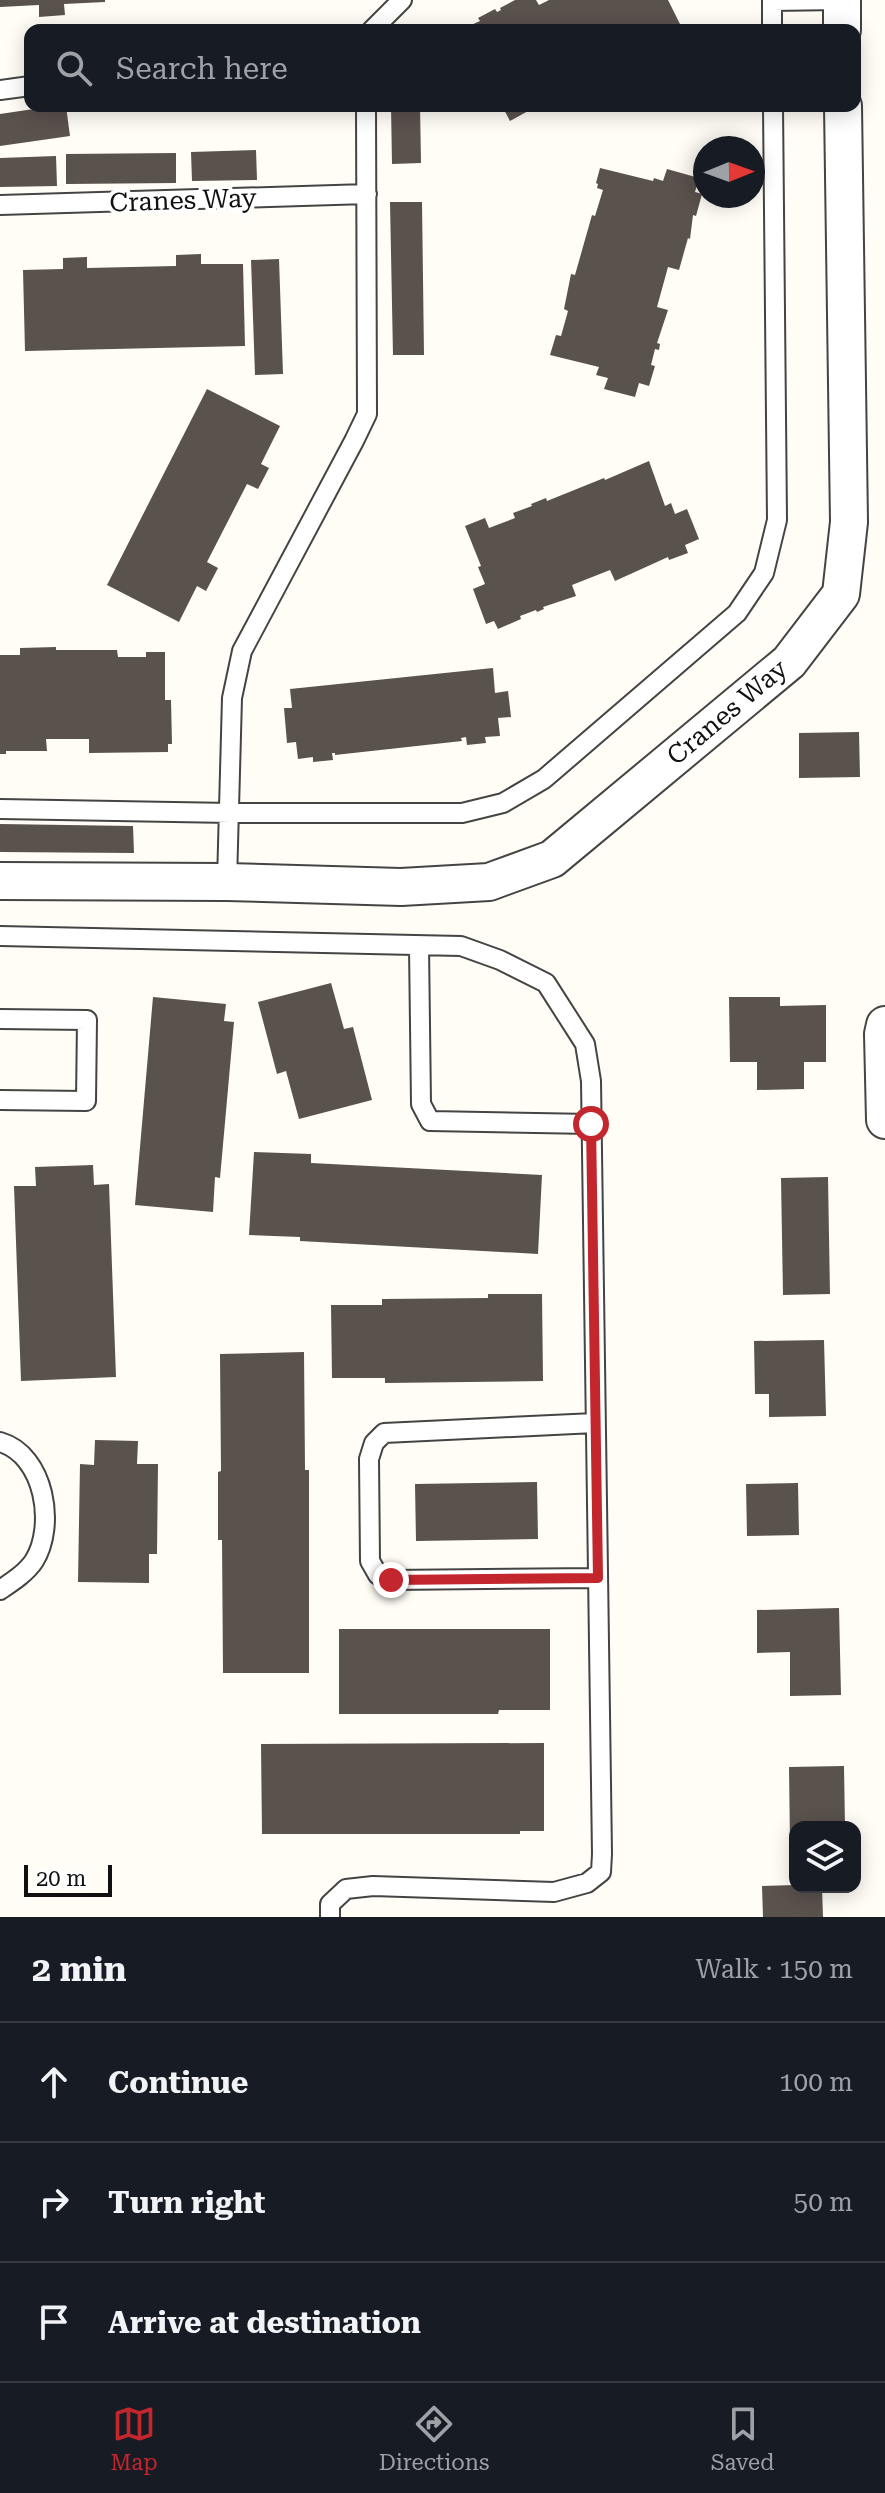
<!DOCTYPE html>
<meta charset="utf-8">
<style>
body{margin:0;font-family:"Roboto Serif",serif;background:#20242c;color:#f1f3f6}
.controls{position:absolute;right:24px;bottom:24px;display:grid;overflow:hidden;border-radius:16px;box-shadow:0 4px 20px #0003}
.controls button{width:72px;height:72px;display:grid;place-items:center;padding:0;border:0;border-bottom:2px solid #363941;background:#171b24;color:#f1f3f6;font:40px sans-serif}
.compass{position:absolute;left:693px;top:136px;width:72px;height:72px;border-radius:50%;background:#171b24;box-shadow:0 4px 20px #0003;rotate:89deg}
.scale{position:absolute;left:24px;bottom:20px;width:88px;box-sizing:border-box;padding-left:8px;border:4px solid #111;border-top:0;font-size:22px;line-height:28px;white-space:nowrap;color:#111;-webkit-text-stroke:6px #fff;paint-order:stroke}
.stop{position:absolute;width:24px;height:24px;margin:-18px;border:6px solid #c4262e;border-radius:50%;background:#fff}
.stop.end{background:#c4262e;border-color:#fff;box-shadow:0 2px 8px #0008}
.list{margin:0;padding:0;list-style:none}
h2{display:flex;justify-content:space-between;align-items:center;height:104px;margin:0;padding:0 32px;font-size:34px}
h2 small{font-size:26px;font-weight:400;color:#9ea1a6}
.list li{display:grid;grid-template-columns:52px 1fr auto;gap:24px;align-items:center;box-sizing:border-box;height:120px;padding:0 32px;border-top:2px solid #363941}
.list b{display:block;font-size:30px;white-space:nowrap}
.list em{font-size:26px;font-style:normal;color:#9ea1a6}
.icon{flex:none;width:44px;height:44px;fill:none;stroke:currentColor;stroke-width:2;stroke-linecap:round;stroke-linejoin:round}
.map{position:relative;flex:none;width:885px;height:1917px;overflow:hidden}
.search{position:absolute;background:#171b24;box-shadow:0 4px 20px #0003;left:24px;right:24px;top:24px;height:88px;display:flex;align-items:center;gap:20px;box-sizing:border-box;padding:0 28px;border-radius:16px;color:#9ea1a6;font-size:30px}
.sheet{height:464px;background:#171b24}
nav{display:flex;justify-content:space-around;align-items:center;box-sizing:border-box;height:112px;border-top:2px solid #363941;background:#171b24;font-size:22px;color:#9ea1a6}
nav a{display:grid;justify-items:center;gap:4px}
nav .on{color:#c4262e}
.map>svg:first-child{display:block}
.building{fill:#5a524d}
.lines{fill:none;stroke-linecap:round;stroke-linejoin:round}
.lane-casing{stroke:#444;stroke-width:22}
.street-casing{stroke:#444;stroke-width:40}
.lane{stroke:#fff;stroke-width:18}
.street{stroke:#fff;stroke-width:36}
.route{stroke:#c4262e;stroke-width:10}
.labels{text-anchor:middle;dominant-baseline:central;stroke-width:8;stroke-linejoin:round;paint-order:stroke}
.street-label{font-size:26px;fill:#111;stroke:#fff}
</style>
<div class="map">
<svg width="885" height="1917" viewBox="0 0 885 1917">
<rect width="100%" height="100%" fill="#fffdf5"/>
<path class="building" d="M0 0H105V2L64 4 65 15 39 17V5L0 7Z
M515 0H536L539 5 549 0H668L683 30H460L480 21 478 18 495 9 497 12 501 10 500 8Z
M54 106H66L70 136 0 146V114Z
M240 106H263V108L240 111Z
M391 106H420L421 163 392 164Z
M502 106H528L530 110 510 121Z
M256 150 257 180 192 181 191 152Z
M176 153V183L66 184V154Z
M56 156 57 186 0 187V158Z
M600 168 653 181 654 178 663 181 667 169 699 178 695 192 702 194 696 216 693 215 690 239 688 238 679 270 668 267 657 307 668 310 657 343 660 344 659 350 655 349 651 365 655 366 649 386 639 383 635 397 604 389 608 378 596 375 599 367 550 355 556 335 561 336 568 311 564 309 571 274 575 275 592 215 595 216 603 190 597 188 598 184 596 183Z
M390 202H422L424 355H393Z
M201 254V264H243L245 346 25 351 23 270 63 269V258L87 257V268L176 266V255Z
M279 259 283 374 255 375 251 260Z
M207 389 280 426 261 464 269 468 258 489 247 484 207 562 218 568 206 591 197 586 179 622 107 585Z
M649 461 665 506 671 503 675 514 687 509 699 539 685 545 688 553 669 560 668 557 615 581 610 570 572 585 576 596 543 607 544 609 537 612 536 610 520 616 521 619 498 629 494 621 486 624 473 589 485 584 478 567 481 566 465 526 485 518 489 528 515 518 513 513 532 506 531 504 546 498 547 501 604 478 605 480Z
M56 647V650H117L118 657H146V652H165V700H171L172 744H168V752L89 753V739H46L47 751H6V754H0V655H20V648Z
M493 668 495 693 508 691 511 717 498 718 500 736 485 737 486 743 467 745 466 737 461 738 462 741 335 755V753H332L333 760 313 762V757L298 759 296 742 287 743 284 708H292L290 689Z
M859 732 860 777 799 778V733Z
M0 824 133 826 134 853 0 852Z
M331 983 344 1029 353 1027 372 1100 299 1119 286 1071 277 1074 258 1002Z
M153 997 226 1004 224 1021 234 1022 220 1178 215 1177 213 1212 135 1205Z
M729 997H780V1006L826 1005V1062H804V1089L757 1090V1062H730Z
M254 1152 311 1154V1163L542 1175 538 1254 300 1241V1237L249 1235Z
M93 1165 94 1185 109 1184 116 1377 21 1381 14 1186H36L35 1167Z
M828 1177 830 1294 783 1295 781 1178Z
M488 1294H542L543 1381 385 1383V1378H332L331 1305H382V1299L488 1298Z
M824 1340 826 1416 769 1417V1394H755L754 1341Z
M304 1352 305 1470H309V1673H223L222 1540H218V1472L221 1471 220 1354Z
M95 1440 138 1441 137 1464H158L157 1554H149V1583L78 1582 80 1464 94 1465Z
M537 1482 538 1539 416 1541 415 1484Z
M798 1483 799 1535 747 1536 746 1484Z
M839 1608 841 1695 790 1696V1652L757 1653V1610Z
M339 1629H550V1710H499L498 1714H339Z
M544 1743V1831H520V1834H262L261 1744Z
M844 1766 845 1827H795V1843L790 1844 789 1767Z
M795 1885V1887H822L823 1917H763L762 1886Z"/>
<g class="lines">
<g class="lane-casing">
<path id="lane" d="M772 0V30
M772 1 839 0
M372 30 402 0
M0 90 30 86
M0 205 367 194
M0 809 231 813H462L503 803 544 779 737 613 764 573 777 520 773 106
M227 882 232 698 242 651 354 441 367 414 366 106
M0 936 461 946 500 960 546 983 585 1044 591 1081 602 1854 601 1872 587 1883 554 1892 373 1886 346 1889 330 1904V1917
M419 946 421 1104 430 1121 591 1124
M0 1019 87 1020 86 1101 0 1100
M595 1423 384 1433 374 1443 369 1459 370 1561 378 1575 391 1580 598 1578
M0 1442C45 1455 56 1526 34 1561 26 1573 12 1582 0 1590"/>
</g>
<g class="street-casing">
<path id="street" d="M842 0V30
M0 881 227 882 401 887 489 882 552 859 789 662 841 594 849 522 843 106
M885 1025 883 1034 885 1120"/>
</g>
<use href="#lane" class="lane"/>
<use href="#street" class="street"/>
</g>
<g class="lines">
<path class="route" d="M391 1580 598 1578 591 1124"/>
</g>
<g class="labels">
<g class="street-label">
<text transform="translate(183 200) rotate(-2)">Cranes Way</text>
<text transform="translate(727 712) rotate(-40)">Cranes Way</text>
</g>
</g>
</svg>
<div class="controls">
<button><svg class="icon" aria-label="layers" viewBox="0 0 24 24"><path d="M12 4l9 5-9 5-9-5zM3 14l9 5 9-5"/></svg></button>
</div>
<svg class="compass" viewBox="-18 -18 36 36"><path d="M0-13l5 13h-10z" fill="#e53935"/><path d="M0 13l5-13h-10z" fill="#9ea1a6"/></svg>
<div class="scale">20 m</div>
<div class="stop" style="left:591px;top:1124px"></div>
<div class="stop end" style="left:391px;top:1580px"></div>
<div class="search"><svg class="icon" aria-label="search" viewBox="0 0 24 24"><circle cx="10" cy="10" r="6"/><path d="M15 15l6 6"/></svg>Search here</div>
</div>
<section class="sheet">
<h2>2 min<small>Walk · 150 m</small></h2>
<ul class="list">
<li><svg class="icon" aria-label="ahead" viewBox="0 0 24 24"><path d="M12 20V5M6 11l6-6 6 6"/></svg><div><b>Continue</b></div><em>100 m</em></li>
<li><svg class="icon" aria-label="right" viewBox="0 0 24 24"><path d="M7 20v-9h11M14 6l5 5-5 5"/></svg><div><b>Turn right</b></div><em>50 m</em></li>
<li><svg class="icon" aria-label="arrive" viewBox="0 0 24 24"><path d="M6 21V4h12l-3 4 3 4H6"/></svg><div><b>Arrive at destination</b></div></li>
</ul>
</section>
<nav>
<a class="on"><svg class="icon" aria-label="map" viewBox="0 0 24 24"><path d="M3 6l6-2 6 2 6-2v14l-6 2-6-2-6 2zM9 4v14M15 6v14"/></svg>Map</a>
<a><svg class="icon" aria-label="directions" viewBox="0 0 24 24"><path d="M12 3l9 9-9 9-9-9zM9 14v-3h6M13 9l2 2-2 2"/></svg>Directions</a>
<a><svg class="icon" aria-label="saved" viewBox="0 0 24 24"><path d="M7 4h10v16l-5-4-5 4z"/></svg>Saved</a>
</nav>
